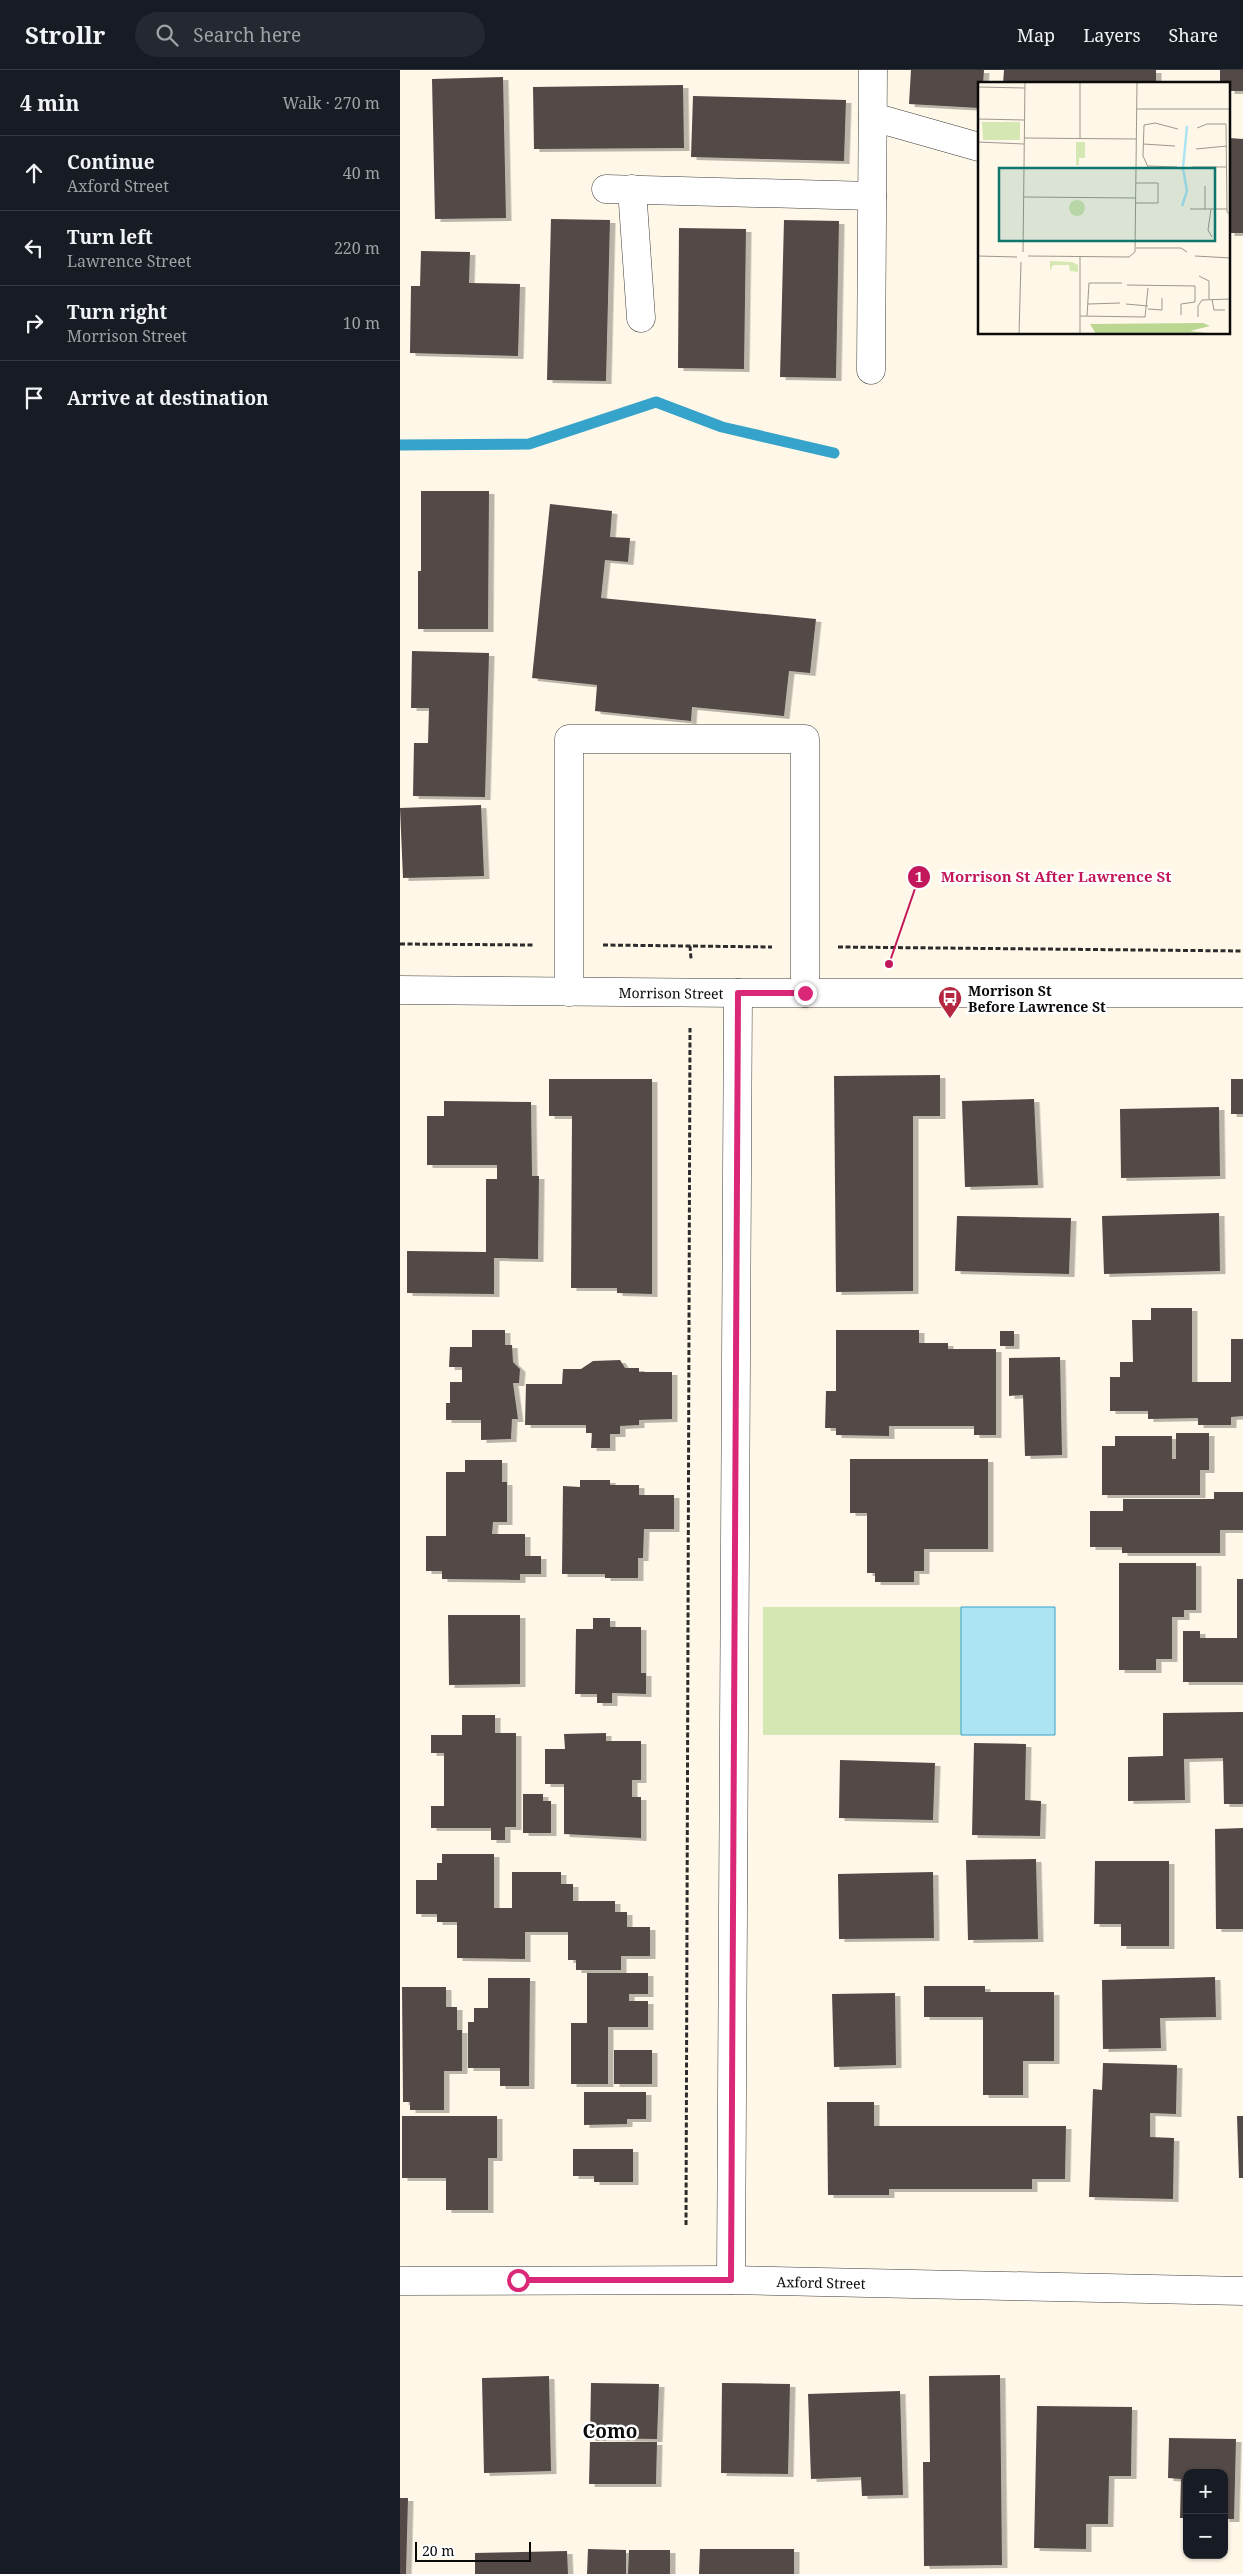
<!DOCTYPE html>
<meta charset="utf-8">
<style>
body{margin:0;font-family:"Noto Serif",serif;background:#242831;color:#f1f3f6}
.controls{position:absolute;right:15px;bottom:15px;display:grid;overflow:hidden;border-radius:10px;box-shadow:0 1px 4px #0004}
.controls button{width:45px;height:45px;display:grid;place-items:center;padding:0;border:0;border-bottom:1px solid #363941;background:#171b24;color:#f1f3f6;font:25px sans-serif}
.scale{position:absolute;left:15px;bottom:12px;width:116px;box-sizing:border-box;padding-left:5px;border:2px solid #0a0a0a;border-top:0;font-size:14px;line-height:18px;white-space:nowrap;color:#0a0a0a;-webkit-text-stroke:4px #fff;paint-order:stroke}
.stop{position:absolute;width:15px;height:15px;margin:-11px;border:4px solid #db2777;border-radius:50%;background:#fff}
.stop.end{background:#db2777;border-color:#fff;box-shadow:0 1px 5px #0008}
.list{margin:0;padding:0;list-style:none}
h2{display:flex;justify-content:space-between;align-items:center;height:65px;margin:0;padding:0 20px;font-size:21px}
h2 small{font-size:16px;font-weight:400;color:#9ea1a6}
.list li{display:grid;grid-template-columns:32px 1fr auto;gap:15px;align-items:center;box-sizing:border-box;height:75px;padding:0 20px;border-top:1px solid #363941}
.list b{display:block;font-size:19px;white-space:nowrap}
.list p{margin:0;font-size:16px;white-space:nowrap;color:#9ea1a6}
.list em{font-size:16px;font-style:normal;color:#9ea1a6}
.icon{flex:none;width:28px;height:28px;fill:none;stroke:currentColor;stroke-width:2;stroke-linecap:round;stroke-linejoin:round}
.map{position:relative;flex:none;width:843px;height:2504px;overflow:hidden}
header{display:flex;align-items:center;gap:30px;box-sizing:border-box;height:70px;padding:0 25px;background:#171b24;border-bottom:1px solid #363941}
header strong{font-size:24px}
nav{display:flex;gap:28px;margin-inline-start:auto;font-size:18px}
.search{width:350px;height:45px;background:#242831;display:flex;align-items:center;gap:12px;box-sizing:border-box;padding:0 18px;border-radius:28px;color:#9ea1a6;font-size:19px}
main{display:flex}
aside{flex:1;background:#171b24}
.map>svg:first-child{display:block}
.green{fill:#d5e7b3}
.water{fill:#ade4f4;stroke:#36a3ca}
.lines{fill:none;stroke-linecap:round;stroke-linejoin:round}
.stream{stroke:#36a3ca;stroke-width:11}
.building{fill:#524947;filter:url(#shadow)}
.minor-casing{stroke:#3d3d3d;stroke-width:29}
.path{stroke:#2c2c2c;stroke-width:3;stroke-dasharray:5 2.5;stroke-linecap:butt}
.minor{stroke:#fff;stroke-width:28}
.route{stroke:#db2777;stroke-width:6}
.labels{text-anchor:middle;dominant-baseline:central;stroke-width:5;stroke-linejoin:round;paint-order:stroke}
.poi-label{font-size:14px;font-weight:bold;fill:#0a0a0a;stroke:#fff;text-anchor:start}
.street-label{font-size:14px;fill:#0a0a0a;stroke:#fff}
.district-label{font-size:19px;font-weight:bold;fill:#0a0a0a;stroke:#fff}
.inset-river{fill:none;stroke:#ade4f4;stroke-width:2.5}
.inset-road{fill:none;stroke:#9d988f;stroke-width:1}
.view{fill:#0f766e;fill-opacity:0.15;stroke:#0f766e;stroke-width:2.5}
.inset-edge{fill:none;stroke:#0a0a0a;stroke-width:2.5}
.leader{fill:none;stroke:#c2185b;stroke-width:2}
.callout-dot{fill:#c2185b;stroke:#fff;stroke-width:2}
.mark-label{font-size:15px;text-anchor:middle;font-weight:bold;fill:#fff}
.callout-label{font-size:15px;text-anchor:middle;font-weight:bold;fill:#c2185b;stroke:#fff;stroke-width:5;stroke-linejoin:round;paint-order:stroke}
</style>
<header>
<strong>Strollr</strong>
<div class="search"><svg class="icon" aria-label="search" viewBox="0 0 24 24"><circle cx="10" cy="10" r="6"/><path d="M15 15l6 6"/></svg>Search here</div>
<nav><a>Map</a><a>Layers</a><a>Share</a></nav>
</header>
<main>
<aside>
<h2>4 min<small>Walk · 270 m</small></h2>
<ul class="list">
<li><svg class="icon" aria-label="ahead" viewBox="0 0 24 24"><path d="M12 20V5M6 11l6-6 6 6"/></svg><div><b>Continue</b><p>Axford Street</p></div><em>40 m</em></li>
<li><svg class="icon" aria-label="left" viewBox="0 0 24 24"><path d="M17 20v-9H6M10 6l-5 5 5 5"/></svg><div><b>Turn left</b><p>Lawrence Street</p></div><em>220 m</em></li>
<li><svg class="icon" aria-label="right" viewBox="0 0 24 24"><path d="M7 20v-9h11M14 6l5 5-5 5"/></svg><div><b>Turn right</b><p>Morrison Street</p></div><em>10 m</em></li>
<li><svg class="icon" aria-label="arrive" viewBox="0 0 24 24"><path d="M6 21V4h12l-3 4 3 4H6"/></svg><div><b>Arrive at destination</b></div></li>
</ul>
</aside>
<div class="map">
<svg width="843" height="2504" viewBox="0 0 843 2504">
<defs>
<filter id="shadow"><feDropShadow dx="5.5" dy="3" stdDeviation="0" flood-color="#0004"/></filter>
</defs>
<rect width="100%" height="100%" fill="#fff7e7"/>
<path class="green" d="M363 1537H561V1665H363Z"/>
<path class="water" d="M561 1537H655V1665H561Z"/>
<g class="lines">
<path class="stream" d="M0 375 129 374 256 332 322 357 434 383"/>
</g>
<path class="building" d="M511 0H584L583 14H579V38L509 34Z
M604 0H756V14H603Z
M820 0H843V21H829V14H820Z
M103 7 106 148 35 149 32 9Z
M283 15 284 78 134 79 133 17Z
M293 26 446 30 444 91 291 87Z
M829 68 843 69V163H829Z
M151 149 210 150 206 311 147 310Z
M384 150 439 151 436 308 380 307Z
M279 158 346 159 344 299 278 298Z
M21 181 70 182 69 213 120 214 118 286 10 283 11 216H20Z
M21 421H89L88 559H18V501H21Z
M150 434 212 441 210 467 230 468 228 492 205 490 201 528 416 549 410 603 389 601 384 646 292 637 291 651 195 641 197 615 132 608Z
M12 581 89 583 85 727 13 726 14 673H28L29 638H11Z
M81 735 84 806 3 808 0 738Z
M540 1005V1046H513V1221L436 1222 434 1006Z
M149 1009H252V1224L217 1223V1218H171L172 1046H149Z
M831 1009H843V1044H831Z
M634 1029 638 1115 565 1117 562 1031Z
M44 1031 131 1032 132 1106H139L138 1189 94 1188V1224L7 1223V1181L86 1182V1109H97V1095H27V1046H44Z
M819 1037 820 1106 721 1108 720 1039Z
M819 1143 820 1201 704 1204 702 1146Z
M557 1146 671 1148 669 1204 555 1201Z
M751 1238H792V1312H831V1269H843V1346L831 1347V1355H798V1348L748 1349V1341H710V1307H720V1292H733L732 1250H751Z
M72 1260H105V1275H112L113 1292 120 1299 119 1313H113L118 1349H112L111 1369 81 1370V1350H46V1333H50V1312H62V1297H49L50 1277H72Z
M436 1260H519V1273H548V1279H596V1365H574V1356H489V1366L436 1365V1358H425L426 1321H436Z
M600 1261H614V1276H600Z
M660 1287 662 1385 625 1386 623 1325 609 1326V1288Z
M220 1290 225 1298H239V1302H272V1349L239 1350V1355L220 1356V1364H210V1378H191L192 1363H186V1355H125L126 1314H162L163 1299H181L193 1291Z
M776 1363H809V1400H800V1425H702V1376H715V1366H772V1389H776Z
M450 1389H588V1479H524V1501H514V1512H475V1503H467V1443H450Z
M65 1390H102V1412H107V1452H93L92 1464H125V1486H141V1504H120V1510L42 1509V1501H26V1466H46V1402H65Z
M180 1410H210V1415H239V1425H274V1459H244L243 1488H238V1508H205V1504H162L163 1416 180 1417Z
M814 1422H843V1460H820V1483H722V1477H690V1441H723V1429H814Z
M719 1493H796V1540H784V1547H772V1589H756V1600H719Z
M837 1509H843V1612H783V1561H800V1568H837Z
M48 1545H120V1614L49 1615Z
M193 1548H210V1557H241V1603H246V1624L212 1623V1633H197V1624H175L176 1559H193Z
M843 1642V1734H824L823 1688 784 1689 785 1730 728 1731V1687L763 1686V1643Z
M62 1645H95V1663H116V1757H105V1770H91V1758H31V1736H44V1683H31V1665H62Z
M206 1663V1671H241V1710H232V1727H241V1768L164 1764V1714H145V1679H165L164 1664Z
M574 1673 626 1674 625 1730 641 1731 640 1766 572 1765Z
M440 1690 535 1693 533 1750 439 1748Z
M123 1724H143V1731H151V1763H123Z
M843 1758V1859H816L815 1759Z
M42 1784H94V1838H112V1802H161V1814H173V1831H215V1842H227V1857H250V1886H221V1900H176V1890H168V1862H125V1889L57 1888V1852H37V1844H16V1810H37V1793H42Z
M636 1789 638 1869 568 1870 566 1790Z
M695 1791H769V1876H721V1854H694Z
M533 1802 534 1868 439 1869 438 1804Z
M187 1903H248V1924H229V1931H248V1957H208V2014H171V1953H187Z
M815 1907 816 1947 760 1948 761 1978 703 1979 702 1910Z
M88 1908H130L129 2016H100V1998H68V1952H74V1938H88Z
M524 1916H585V1922H654V1991H623V2025H583V1947H524Z
M2 1917H46V1937H57V1960H62V2001H44V2040H10V2032H3Z
M495 1923 496 1995 434 1997 432 1924Z
M214 1980H252V2014H214Z
M703 1993 777 1995 776 2044 750 2043V2067L774 2068 773 2129 689 2127 693 2019 702 2020Z
M184 2022H246V2049H227V2054L184 2055Z
M427 2032H474V2056H666L665 2109H632V2119H489V2125H428Z
M2 2046H97V2088H88V2140H46V2108H2Z
M837 2046H843V2108H839Z
M173 2079H233V2112H194V2106H173Z
M600 2305 602 2495 524 2496 523 2392H530L529 2306Z
M149 2306 151 2401 84 2403 82 2308Z
M191 2313 259 2314 257 2369 190 2368Z
M322 2313 390 2314 388 2404 321 2403Z
M500 2321 503 2425 462 2426 461 2407 411 2409 408 2324Z
M637 2336 732 2337 731 2406H709L708 2454H686V2479L634 2478Z
M769 2368 836 2369 834 2449H824V2403H787V2448H780L781 2409 768 2408Z
M190 2372H257L256 2414H189Z
M0 2428H8L6 2504H0Z
M188 2479 226 2480V2504H187Z
M300 2479H394V2504H299Z
M229 2480H270V2504H228Z
M167 2481 168 2504H75V2483Z"/>
<g class="lines">
<g class="minor-casing">
<g id="minor">
<path d="M473 47 579 77"/>
<path d="M206 119 472 126"/>
<path d="M232 119 241 248"/>
<path d="M471 300 473 0"/>
<path id="s1" d="M0 920 338 923H843"/>
<path d="M169 922V669H405V923"/>
<path d="M331 2210 338 923"/>
<path id="s2" d="M0 2211 331 2210 843 2221"/>
</g>
</g>
<path class="path" d="M0 874 134 875
M203 875 372 877
M290 876 291 889
M438 877 843 881
M286 2155 290 958"/>
<use href="#minor" class="minor"/>
</g>
<g class="lines">
<path class="route" d="M118 2210H331L338 923H405"/>
</g>
<defs>
<g id="bus-pin" transform="scale(1.25)"><path d="M0 17L-7.5 6A9.5 9.5 0 1 1 7.5 6Z" fill="#b52641" stroke="#fff"/><path d="M-5-6H5V4H4V6H2V4H-2V6H-4V4H-5ZM-3.5-4V0h7V-4ZM-3.5 1.2v1.5H-2V1.2ZM2 1.2v1.5H3.5V1.2Z" fill="#fff"/></g>
</defs>
<g fill-rule="evenodd">
<use href="#bus-pin" x="550" y="928"/>
</g>
<g class="labels">
<g class="poi-label">
<text x="568" y="920">Morrison St<tspan x="568" dy="16">Before Lawrence St</tspan></text>
</g>
<g class="street-label">
<text stroke="none"><textPath href="#s1" startOffset="271">Morrison Street</textPath></text>
<text stroke="none"><textPath href="#s2" startOffset="421">Axford Street</textPath></text>
</g>
<g class="district-label">
<text x="210" y="2361">Como</text>
</g>
</g>
<g transform="translate(578 12)">
<rect width="252" height="252" fill="#fff7e7"/>
<path d="M4 40H42V58H5ZM98 60H107V76H101V83H98ZM91 126a8 8 0 1 1 16 0a8 8 0 1 1-16 0ZM72 179 94 180 100 183V190L92 189 91 183H75L72 189Z" fill="#d5e7b3"/>
<path d="M225 241 232 244 212 249 239 252H118L112 242Z" fill="#bbd792"/>
<path class="inset-river" d="M204 124 209 109 205 86 209 44"/>
<path class="inset-road" d="M0 5 47 6M159 27H253M0 37 46 38M0 42V61M219 46 229 42H248L249 130 253 133M46 56 158 57M102 57V0M0 60 46 62M165 62 197 64M218 67 249 64M170 84 199 85M170 85 165 74 166 43 177 41 200 47M214 85H249M46 115 158 116M158 121H180V101H158M212 127H249M227 127V104M233 127 230 148 234 155M158 166H203L209 170M45 170 47 0M0 174 39 175M50 174 151 175 157 170 159 0M217 174 253 176M221 194 231 199V217M149 203 217 204V220L203 222V233M234 217 236 228H247M110 222 142 221M148 222 170 224M170 227 184 228V216M102 234 167 235 170 206M109 234 111 201H144M220 235V224L224 218 252 217M41 252 43 180M102 252V174"/>
<path class="view" d="M21 86H237V159H21Z"/>
<rect width="252" height="252" class="inset-edge"/>
</g>
<path class="leader" d="M489 894L519 807"/>
<g class="callout-dot">
<circle cx="489" cy="894" r="5"/>
<circle cx="519" cy="807" r="12"/>
</g>
<g class="mark-label">
<text x="519" y="812">1</text>
</g>
<g class="callout-label">
<text x="656" y="812">Morrison St After Lawrence St</text>
</g>
</svg>
<div class="controls">
<button>+</button>
<button>−</button>
</div>
<div class="scale">20 m</div>
<div class="stop" style="left:118px;top:2210px"></div>
<div class="stop end" style="left:405px;top:923px"></div>
</div>
</main>
